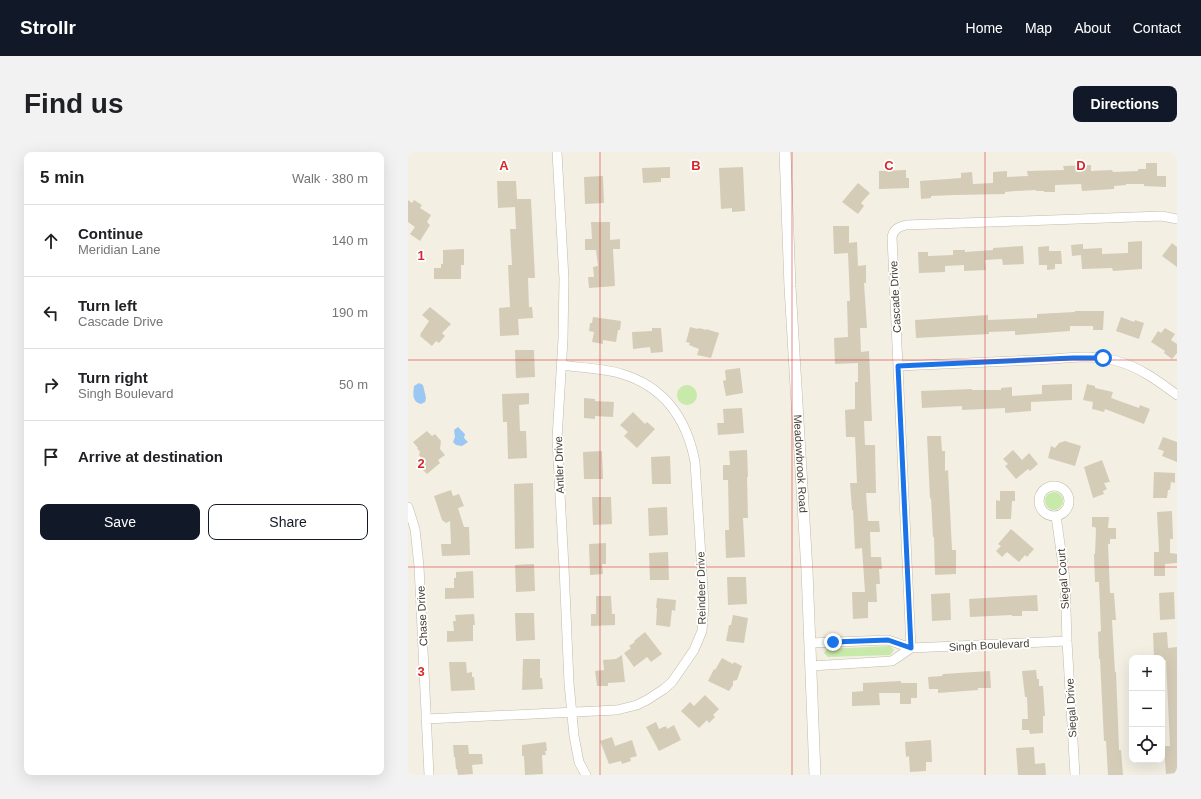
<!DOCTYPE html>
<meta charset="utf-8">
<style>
body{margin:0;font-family:Arial,sans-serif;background:#f2f2f2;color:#202124}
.controls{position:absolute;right:12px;bottom:12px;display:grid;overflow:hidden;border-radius:8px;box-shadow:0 4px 16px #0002}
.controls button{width:36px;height:36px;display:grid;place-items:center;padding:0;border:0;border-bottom:1px solid #e0e0e0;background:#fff;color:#202124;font:20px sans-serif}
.stop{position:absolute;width:12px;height:12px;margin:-9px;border:3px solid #1a73e8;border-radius:50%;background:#fff}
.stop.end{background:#1a73e8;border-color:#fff;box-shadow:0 1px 4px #0008}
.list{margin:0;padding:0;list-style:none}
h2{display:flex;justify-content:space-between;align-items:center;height:52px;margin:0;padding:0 16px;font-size:17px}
h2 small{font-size:13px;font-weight:400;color:#757577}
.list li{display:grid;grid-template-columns:26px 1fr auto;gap:12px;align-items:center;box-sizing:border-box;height:72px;padding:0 16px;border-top:1px solid #e0e0e0}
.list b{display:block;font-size:15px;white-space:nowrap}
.list p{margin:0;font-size:13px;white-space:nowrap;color:#757577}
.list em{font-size:13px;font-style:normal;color:#757577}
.actions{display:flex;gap:8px;padding:12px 16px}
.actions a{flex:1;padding:9px 0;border:1px solid #111827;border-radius:8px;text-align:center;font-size:14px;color:#111827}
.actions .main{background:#111827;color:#fff}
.icon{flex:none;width:22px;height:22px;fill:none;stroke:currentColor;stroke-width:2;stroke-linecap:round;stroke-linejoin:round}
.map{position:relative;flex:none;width:769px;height:623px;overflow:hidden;border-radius:8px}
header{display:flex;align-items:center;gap:24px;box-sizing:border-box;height:56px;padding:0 20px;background:#111827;color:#fff}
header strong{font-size:19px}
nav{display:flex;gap:22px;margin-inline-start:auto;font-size:14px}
.intro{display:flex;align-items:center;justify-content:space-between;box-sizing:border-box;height:96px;padding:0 24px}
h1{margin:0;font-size:28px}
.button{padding:10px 18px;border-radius:8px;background:#111827;color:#fff;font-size:14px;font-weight:700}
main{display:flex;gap:24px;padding:0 24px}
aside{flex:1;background:#fff;border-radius:8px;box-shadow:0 4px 16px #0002}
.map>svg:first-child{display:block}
.green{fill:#c7e9a9}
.water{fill:#9bc7f3}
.building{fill:#d5ccb8}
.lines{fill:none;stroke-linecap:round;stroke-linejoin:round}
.minor-casing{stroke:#c1bba8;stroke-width:10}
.tertiary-casing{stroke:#c1bba8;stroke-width:12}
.minor{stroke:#fff;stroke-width:9}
.tertiary{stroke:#fff;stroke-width:11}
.route{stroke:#1a73e8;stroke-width:5}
.grid{fill:none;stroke:#d62828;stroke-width:1;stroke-opacity:0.55}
.labels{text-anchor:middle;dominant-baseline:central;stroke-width:3.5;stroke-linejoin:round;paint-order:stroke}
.street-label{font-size:11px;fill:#453f33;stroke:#fff}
.grid-label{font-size:13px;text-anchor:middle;font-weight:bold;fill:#d62828;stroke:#fff;stroke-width:3.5;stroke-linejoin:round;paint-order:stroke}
</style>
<header>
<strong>Strollr</strong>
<nav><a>Home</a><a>Map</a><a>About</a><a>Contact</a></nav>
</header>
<div class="intro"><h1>Find us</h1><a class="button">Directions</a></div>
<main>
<aside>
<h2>5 min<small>Walk · 380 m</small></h2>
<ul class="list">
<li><svg class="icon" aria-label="ahead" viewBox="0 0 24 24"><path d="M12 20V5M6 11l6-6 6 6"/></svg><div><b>Continue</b><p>Meridian Lane</p></div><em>140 m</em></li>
<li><svg class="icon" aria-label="left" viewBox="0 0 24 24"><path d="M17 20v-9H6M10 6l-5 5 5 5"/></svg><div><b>Turn left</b><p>Cascade Drive</p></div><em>190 m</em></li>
<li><svg class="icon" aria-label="right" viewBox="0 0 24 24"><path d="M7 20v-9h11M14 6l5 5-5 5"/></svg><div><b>Turn right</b><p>Singh Boulevard</p></div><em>50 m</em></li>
<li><svg class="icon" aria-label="arrive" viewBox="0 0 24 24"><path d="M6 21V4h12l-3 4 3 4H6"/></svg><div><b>Arrive at destination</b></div></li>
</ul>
<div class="actions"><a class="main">Save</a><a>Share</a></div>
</aside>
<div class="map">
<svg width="769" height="623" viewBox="0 0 769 623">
<rect width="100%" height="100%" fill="#f3efe3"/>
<path class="green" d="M269 243a10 10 0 1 1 20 0a10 10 0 1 1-20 0Z
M637 349a9 9 0 1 1 18 0a9 9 0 1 1-18 0Z
M482 494 486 498 482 503 420 505 416 501 419 497Z"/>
<path class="water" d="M11 231 15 233 18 246 17 250 13 252C4 250 5 242 6 234Z
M50 275 57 282 56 286 60 290 54 294 48 293 45 290 47 285 46 278Z"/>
<path class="building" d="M738 11H749V24H758V35L736 34V32H718V33L706 34V37L674 39 673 32 647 33V40H636V39H628V38L607 39 597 40V42L546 43 523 44V46L513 47 512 29 553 26V21L564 20 565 32 585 31V20L599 19V25L620 24 619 19 656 18 655 14 683 13V19L704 18 705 20 730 19V17H738Z
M262 15V26H253V30L235 31 234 16Z
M335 15 337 59 324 60V56L313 57 311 16Z
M498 18V26H501V36L471 37V19Z
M195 24 196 51 177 52 176 25Z
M89 29H108L109 47H123L127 126H120L121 155H124L125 166 110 167 111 183 92 184 91 156 102 155 100 113H104L102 77H108L107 55 90 56Z
M450 31 462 41 453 51 456 54 450 62 434 50Z
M0 48 4 51 6 48 14 53 12 56 23 63 19 70 22 73 12 89 2 82 7 75 0 70Z
M183 70H202V88L212 87V97H205L207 134 181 136 180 125H186L185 115 190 114 188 98H177V87H184Z
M425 74H441V91L449 90 450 114 458 113V131H456L459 176H452L453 200 461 199 464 269H456L457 293H467L468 341H458L460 369H471L472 380H462L463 405H473L474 417H471L472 432H468L469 450H460V466L445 467 444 440H457L454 396 447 397 445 358H444L442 331H449L447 285H438L437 258 447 257V230H450V211L427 212 426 186 440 185 439 149H442L440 101 426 102Z
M734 89V117L705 119 704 116 674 117 673 103 664 104 663 93 675 92V97L694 96V102L720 101V90Z
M764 91 769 95V115L754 104Z
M615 94 616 112 595 113 594 107 577 108 578 118 556 119V113L537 114V120L511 121 510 100H520V104L545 103V98H557V100L585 98V96Z
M641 94V99H653L654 112H647V117L639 118V113H631L630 95Z
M56 97V113H53V127H26V116H33V112H35V98Z
M22 155 43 172 34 181 37 184 31 191 28 189 24 194 12 184 13 181 21 169 14 163Z
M667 159H696L695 178H685V174H662V179L607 183V179L581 180V182L508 186 507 168 580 163V168L629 166V162L667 160Z
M185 165 213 169 212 178H210L208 190 195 188V192L184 190 186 180 181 179 182 171H184Z
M713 165 726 170 727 168 736 171 731 187 708 179Z
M282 175 290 177 291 176 298 178V177L311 181 303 206 289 203 291 197 281 193 282 191 278 190Z
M244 176H253L255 200 243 201 242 195 225 197 224 180 244 179Z
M757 176 767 182 763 188 769 192V201L764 207 756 201 757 199 743 190 750 179 753 181Z
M107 198H126L127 225 108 226Z
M332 216 335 241 318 244 315 229 318 228 317 218Z
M664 232V248L623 250V259L597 261V256L554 258V254L514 256 513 239 564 237V238H593V236L604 235V244L634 242V233Z
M679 232 687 234V236L705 240 703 246 731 256 732 253 742 257 736 272 697 257 696 260 684 257 685 250 675 248Z
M121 241V252L111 253 112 279H118L119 306 100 307 99 270H95L94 242Z
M176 246 187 247V249L206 250 205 265 187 264V267L176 266Z
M334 256 336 281 310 283 309 271H316L315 257Z
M225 260 237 272 239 270 247 277 229 296 216 284 220 280 212 273Z
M19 279 24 284 27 282 33 289 32 297 37 303 30 308 32 311 19 322 10 313 15 308 11 303 12 300 9 296H10L5 290Z
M519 284H533L534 299H537V319L540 318 544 398H548V422L527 423 526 385H525L523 346 522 347Z
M755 285 769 290V310L754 304 756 299 750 297Z
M657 289 673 294 667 314 640 306 643 294 647 296 651 291Z
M339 298 340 325H339L340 366H335L337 405 318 406 317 378H321L320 328H315V313H322L321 299Z
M605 298 614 308 621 301 630 312 622 319 620 317 608 327 597 314 600 312 595 307Z
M194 299 195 327H176L175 300Z
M262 304 263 332H244L243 305Z
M694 308 702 330 696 331 699 337 695 339 696 342 685 346 676 315Z
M746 320 767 321V331L763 330 762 338H760L759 346H745Z
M125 331 126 396 107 397 106 332Z
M43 338 45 344 51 342 56 354 50 356 56 375H61L62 403 34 404 33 392H43L42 369 38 371 34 368 26 344Z
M592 339H607V349H604L603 367H588V348L592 349Z
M184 345H203L204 372 185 373Z
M259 355 260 383 241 384 240 356Z
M764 359 765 387H762V401L769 402V411L757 412V424H746V400H751L749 360Z
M684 365H701L700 376H708V387H702V392H700L702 441H706L708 468H704L707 520H708L711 598H713L715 623H700L698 589H696L692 507H691L690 480 693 479 691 430H687L686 402H687L688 377 687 375H684Z
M603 377 626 397 619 405 617 403 611 410 599 400 594 405 588 399 593 394 590 392Z
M198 391V412H194L195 422 182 423 181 392Z
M260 400 261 428H242L241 401Z
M126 412 127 439 108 440 107 413Z
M65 419 66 446 37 447V436H46V426H48V420Z
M319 425H338L339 452 320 453Z
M766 440 767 467 752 468 751 441Z
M542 441 543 468 524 469 523 442Z
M629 443 630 459H614V464H604V463L562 465 561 447Z
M188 444H203L204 462H207V473L183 474V462H188Z
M249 446 268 448 267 459 264 458 262 475 248 473 249 456H248Z
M107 461H126L127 488 108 489Z
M66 462 67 473H65V489L39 490V479H46L45 469H48L47 463Z
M325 463 340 466 336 491 318 489 321 473H323Z
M237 480 254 502 243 510 239 505 226 515 216 501 223 496 221 494 227 490 226 489Z
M759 480 760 496 769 495V621L758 622 756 594H762L758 508H754V506H746L745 481Z
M214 503 217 530 200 531V534H189L187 519 196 518 195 508 208 507Z
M314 506 325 512 326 510 334 514 329 528 325 529V533L321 539 300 529 306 517 307 518Z
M115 507H132V526H134L135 537 114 538Z
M41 510H58L59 521 64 520V525H66L67 538 43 539Z
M628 518 629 527H631V534H635L637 564H635V581L622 582 621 578H614V567H620L619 545H617L614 519Z
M582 519 583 536H570V538L530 541V537H521L520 525 534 524 535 522Z
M493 529V531H509V546H503V552H492V541H471L472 553 444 554V540L455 539V531Z
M297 543 311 557 305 563 307 565 301 571 299 568 291 576 273 559 282 550 286 554Z
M248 570 251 577 258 574 259 577 266 573 273 588 251 599 238 575Z
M204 585 207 594 224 588 229 604 222 606 223 609 214 612 213 609 201 612 192 589Z
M523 588 524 610H518V619L502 620 501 604 498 605 497 590Z
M138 590 139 599H137L138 603H134L135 622 117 623 116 604H114V593Z
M45 593H60L61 602H74L75 612 64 613 65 622 50 623 49 617H48L47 605H46Z
M626 595 627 612 637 611 638 623H610L608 596Z"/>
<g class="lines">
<g class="minor-casing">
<path id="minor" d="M149 0 156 127 155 187 149 287 156 415 161 531 166 584 171 610 178 623
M490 214C536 212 581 210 627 208 652 207 680 202 705 208 730 214 749 228 769 243
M631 349a15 15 0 1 1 30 0a15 15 0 1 1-30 0Z
M0 355 7 377 11 414 21 623
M648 364 657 428 659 489 667 623
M402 491 480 488 503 496 659 489
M503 496 484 85C486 77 490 75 498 73L754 64 769 67
M403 514 484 509 503 496
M18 567 209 558 229 553 239 548 256 537 264 530 286 498 294 479 296 453 287 310C279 268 257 235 214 222 195 216 173 216 153 213"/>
</g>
<g class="tertiary-casing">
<g id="tertiary">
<path id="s1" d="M377 0 382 135 399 419 407 623"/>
</g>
</g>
<use href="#minor" class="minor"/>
<use href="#tertiary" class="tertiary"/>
</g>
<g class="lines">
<path class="route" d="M425 490 480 488 503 496 490 214 665 206H695"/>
</g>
<path class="grid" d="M192 0V623M384 0V623M577 0V623M0 208H769M0 415H769"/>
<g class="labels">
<g class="street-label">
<text transform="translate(487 145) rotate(-93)">Cascade Drive</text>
<text stroke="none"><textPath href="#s1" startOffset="312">Meadowbrook Road</textPath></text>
<text transform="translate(151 313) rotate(-92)">Antler Drive</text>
<text transform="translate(655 427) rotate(-94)">Siegal Court</text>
<text transform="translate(293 436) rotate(-91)">Reindeer Drive</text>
<text transform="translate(14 464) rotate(-93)">Chase Drive</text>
<text transform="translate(581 493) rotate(-3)">Singh Boulevard</text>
<text transform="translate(663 556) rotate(-93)">Siegal Drive</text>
</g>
</g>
<g class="grid-label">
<text x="96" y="18">A</text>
<text x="288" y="18">B</text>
<text x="481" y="18">C</text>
<text x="673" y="18">D</text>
<text x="13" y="108">1</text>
<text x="13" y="316">2</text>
<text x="13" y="524">3</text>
</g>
</svg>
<div class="controls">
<button>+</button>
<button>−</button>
<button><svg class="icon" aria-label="locate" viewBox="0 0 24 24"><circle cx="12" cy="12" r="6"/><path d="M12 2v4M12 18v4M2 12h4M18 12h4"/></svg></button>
</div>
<div class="stop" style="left:695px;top:206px"></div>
<div class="stop end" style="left:425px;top:490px"></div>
</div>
</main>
